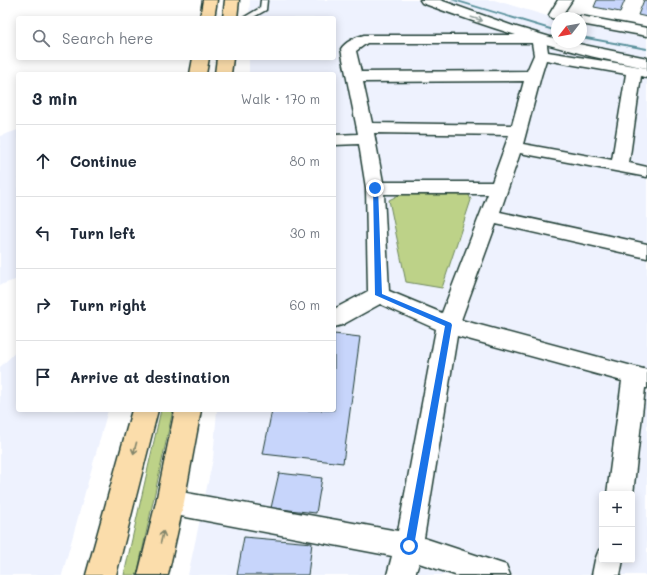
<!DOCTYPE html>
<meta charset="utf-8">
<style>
body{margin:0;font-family:Mali,sans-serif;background:#f2f2f3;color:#1f2937}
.controls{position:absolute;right:12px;bottom:12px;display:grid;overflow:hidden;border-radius:4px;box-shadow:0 2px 10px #0003}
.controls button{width:36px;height:36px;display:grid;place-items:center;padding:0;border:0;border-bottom:1px solid #e0e1e3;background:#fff;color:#1f2937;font:20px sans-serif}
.compass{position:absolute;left:551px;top:12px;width:36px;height:36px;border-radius:50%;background:#fff;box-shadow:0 2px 10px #0003;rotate:239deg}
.stop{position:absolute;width:12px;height:12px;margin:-9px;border:3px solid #1a73e8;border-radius:50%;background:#fff}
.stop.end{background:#1a73e8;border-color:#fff;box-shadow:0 1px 4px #0008}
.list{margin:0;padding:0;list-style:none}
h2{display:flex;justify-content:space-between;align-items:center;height:52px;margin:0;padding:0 16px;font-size:17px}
h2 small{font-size:13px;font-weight:400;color:#747a83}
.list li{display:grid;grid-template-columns:26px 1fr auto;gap:12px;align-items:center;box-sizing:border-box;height:72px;padding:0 16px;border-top:1px solid #e0e1e3}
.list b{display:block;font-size:15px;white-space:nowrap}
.list em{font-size:13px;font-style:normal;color:#747a83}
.icon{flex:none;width:22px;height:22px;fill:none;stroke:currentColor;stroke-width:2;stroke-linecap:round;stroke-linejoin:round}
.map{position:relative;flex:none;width:647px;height:575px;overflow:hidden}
.search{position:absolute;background:#fff;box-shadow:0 2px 10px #0003;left:16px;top:16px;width:320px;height:44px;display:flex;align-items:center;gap:10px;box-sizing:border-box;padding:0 14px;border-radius:4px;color:#747a83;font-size:15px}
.panel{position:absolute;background:#fff;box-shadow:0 2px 10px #0003;left:16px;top:72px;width:320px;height:340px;border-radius:4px}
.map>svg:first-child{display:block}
.built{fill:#eef2fe;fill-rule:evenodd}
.green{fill:#bdd288;stroke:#6e885e}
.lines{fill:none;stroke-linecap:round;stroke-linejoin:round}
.stream{fill:#58909b;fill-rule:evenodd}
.building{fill:#c7d5fb;stroke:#1f3d34}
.lane-casing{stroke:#1f3d34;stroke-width:3}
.street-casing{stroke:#1f3d34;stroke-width:3}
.secondary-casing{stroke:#1f3d34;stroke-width:3}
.highway-casing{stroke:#1f3d34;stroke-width:3}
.lane{fill:#fff;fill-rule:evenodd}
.street{fill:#fff;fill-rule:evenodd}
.secondary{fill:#fff;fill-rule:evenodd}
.highway{fill:#fbddab;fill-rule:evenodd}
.oneway{stroke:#8f9e9a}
.oneway2{stroke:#82856a}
.route{fill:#1a73e8}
</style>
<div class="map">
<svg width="647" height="575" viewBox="0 0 647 575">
<rect width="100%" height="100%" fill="#fff"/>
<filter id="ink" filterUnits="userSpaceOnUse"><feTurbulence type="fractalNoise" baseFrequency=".025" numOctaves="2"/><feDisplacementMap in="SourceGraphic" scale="8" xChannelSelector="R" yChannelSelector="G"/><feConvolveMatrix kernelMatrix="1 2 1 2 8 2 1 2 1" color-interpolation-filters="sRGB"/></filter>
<g filter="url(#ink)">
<path class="built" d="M250 0H494L557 19V42H581V24L647 38V575H188L213 459 217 410H334V74H249V58H334V18H249ZM602 494H632V560H602Z
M18 130V279L0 285V136Z
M18 350V410H108L62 575H0V367Z"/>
<path class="green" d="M405 192 468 193 471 200 442 288 406 282 389 200Z
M161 410H173L137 575H124Z"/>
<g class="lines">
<path class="stream" d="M451 0H457L557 30V32Z
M581 36 647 48V50L581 38Z"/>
</g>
<path class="building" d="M597 0H625L620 12 594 7Z
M644 0H647V17L638 15Z
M334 334 360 337 343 463 263 454 272 410H334Z
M279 473 322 478 316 513 271 508Z
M244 537 312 543 308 575H237Z"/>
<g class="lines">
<g class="lane-casing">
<path id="lane" d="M261 0H267L266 10 252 18H243L260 8Z"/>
</g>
<g class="street-casing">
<path id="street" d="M558 0H572L564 12 578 17 581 16 647 28V36L581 24V18H557V19L551 18 549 15Z
M364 35H539L544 36 546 39 548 52 647 68V78L641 76 629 163 647 167V177L520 153 500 212 647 244V258L496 224 461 320 647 370V388H645L633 494 632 497V494H607L622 381 457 336 424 538 506 565 510 575H455L419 563 415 575H387L392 556 170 514 161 511 157 502 161 493 170 490 398 531 436 329 380 304 342 325 334 327V309L368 291 366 188 359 144 334 145V135L358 134 341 49C345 42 356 37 364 35ZM367 43H532L534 55 527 71 361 72 356 51ZM546 60 626 74 612 160 523 144 541 76ZM524 81 512 125 372 123 363 82ZM374 133 509 135 492 182H383ZM384 194H488L442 313 389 291Z
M602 549V560H623L620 575H592L595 560 599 550Z"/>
</g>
<g class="secondary-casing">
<path id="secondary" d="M420 0H440L513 26 557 39V42H569L647 58V68C570 54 496 30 422 3Z"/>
</g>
<g class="highway-casing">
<path id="highway" d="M203 0H217L214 18H200Z
M225 0H239L237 18H223Z
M193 58H209L206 74H190Z
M217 58H233L231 74H215Z
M132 410H158L116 575H86Z
M175 410H201L184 502 168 575H138L156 502Z"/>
</g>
<use href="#lane" class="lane"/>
<use href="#street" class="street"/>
<use href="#secondary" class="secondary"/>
<use href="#highway" class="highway"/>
</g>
<defs><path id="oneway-shaft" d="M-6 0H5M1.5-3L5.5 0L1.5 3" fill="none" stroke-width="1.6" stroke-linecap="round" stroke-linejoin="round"/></defs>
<use class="oneway" href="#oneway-shaft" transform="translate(477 19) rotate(18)"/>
<g class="oneway2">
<use href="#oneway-shaft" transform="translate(135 448) rotate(105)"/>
<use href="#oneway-shaft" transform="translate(162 537) rotate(-77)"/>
</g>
</g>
<path class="route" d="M373 187 378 188 382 294 451 323 452 325 414 546 412 548 409 550 406 548 405 546 445 326 375 295Z"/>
</svg>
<div class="controls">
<button>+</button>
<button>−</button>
</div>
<svg class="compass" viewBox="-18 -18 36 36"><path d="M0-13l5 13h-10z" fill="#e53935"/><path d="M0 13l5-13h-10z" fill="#747a83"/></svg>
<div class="stop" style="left:409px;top:546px"></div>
<div class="stop end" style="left:375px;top:188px"></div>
<div class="search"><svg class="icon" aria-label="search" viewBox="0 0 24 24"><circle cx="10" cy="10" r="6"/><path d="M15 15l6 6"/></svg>Search here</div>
<section class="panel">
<h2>3 min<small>Walk · 170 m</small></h2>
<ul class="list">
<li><svg class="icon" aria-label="ahead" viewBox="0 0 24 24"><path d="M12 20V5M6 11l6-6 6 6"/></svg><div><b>Continue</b></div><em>80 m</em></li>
<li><svg class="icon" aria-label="left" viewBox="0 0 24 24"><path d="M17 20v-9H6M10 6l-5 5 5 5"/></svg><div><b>Turn left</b></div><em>30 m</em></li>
<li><svg class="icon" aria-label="right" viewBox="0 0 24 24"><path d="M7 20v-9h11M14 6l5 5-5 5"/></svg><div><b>Turn right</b></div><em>60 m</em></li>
<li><svg class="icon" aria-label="arrive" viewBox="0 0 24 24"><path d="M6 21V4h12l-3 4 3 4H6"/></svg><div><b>Arrive at destination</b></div></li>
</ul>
</section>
</div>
